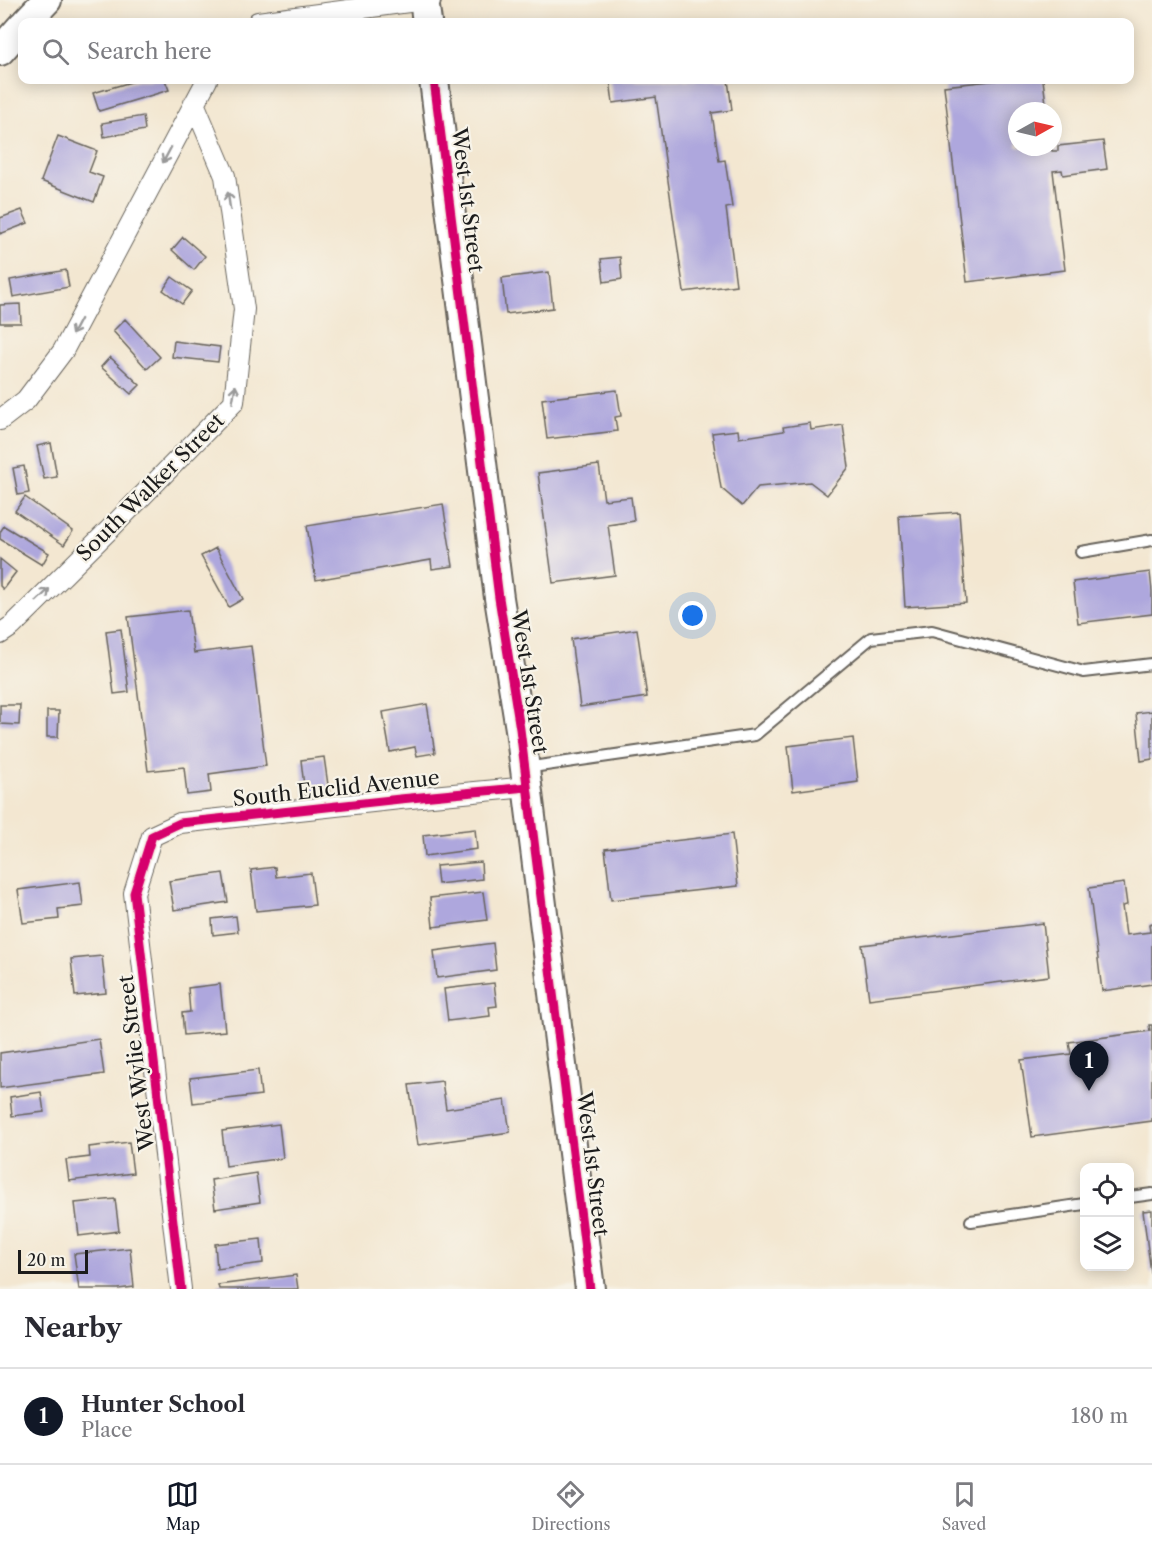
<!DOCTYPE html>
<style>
body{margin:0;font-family:"Libre Caslon Text",serif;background:#f7f7f7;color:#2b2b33}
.controls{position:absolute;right:18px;bottom:18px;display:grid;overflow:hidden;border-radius:12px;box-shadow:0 3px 15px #0003}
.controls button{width:54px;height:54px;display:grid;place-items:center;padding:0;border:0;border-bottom:2px solid #e1e1e2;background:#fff;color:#2b2b33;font:30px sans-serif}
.compass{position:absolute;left:1008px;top:102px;width:54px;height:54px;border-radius:50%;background:#fff;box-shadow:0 3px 15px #0003;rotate:82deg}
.scale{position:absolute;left:18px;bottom:15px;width:70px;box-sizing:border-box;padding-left:6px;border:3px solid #1c1c1c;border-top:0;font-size:16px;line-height:21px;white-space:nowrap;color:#1c1c1c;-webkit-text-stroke:4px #f7f3e8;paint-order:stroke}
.you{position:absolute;left:693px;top:616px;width:21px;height:21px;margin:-15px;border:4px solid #fff;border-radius:50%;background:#1a73e8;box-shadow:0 0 0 9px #1a73e833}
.badge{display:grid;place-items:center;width:39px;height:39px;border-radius:50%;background:#111827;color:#fff;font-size:20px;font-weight:700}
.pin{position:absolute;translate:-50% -50px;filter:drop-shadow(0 2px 3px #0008)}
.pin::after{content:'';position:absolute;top:32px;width:21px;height:18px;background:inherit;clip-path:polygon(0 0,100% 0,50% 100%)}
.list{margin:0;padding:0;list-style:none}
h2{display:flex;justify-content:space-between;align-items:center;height:78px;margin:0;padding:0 24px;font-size:26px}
h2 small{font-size:20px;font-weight:400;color:#7c7c81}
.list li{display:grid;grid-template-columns:39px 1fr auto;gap:18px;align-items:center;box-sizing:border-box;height:96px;padding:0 24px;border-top:2px solid #e1e1e2}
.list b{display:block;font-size:22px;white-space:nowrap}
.list p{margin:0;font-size:20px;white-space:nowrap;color:#7c7c81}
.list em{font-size:20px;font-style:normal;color:#7c7c81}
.icon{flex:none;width:33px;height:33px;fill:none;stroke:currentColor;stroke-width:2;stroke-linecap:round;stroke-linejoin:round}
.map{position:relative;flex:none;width:1152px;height:1289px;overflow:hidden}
.search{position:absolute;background:#fff;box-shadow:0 3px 15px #0003;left:18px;right:18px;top:18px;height:66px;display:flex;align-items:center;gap:15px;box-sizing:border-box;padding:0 21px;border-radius:12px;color:#7c7c81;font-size:22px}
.sheet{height:174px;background:#fff}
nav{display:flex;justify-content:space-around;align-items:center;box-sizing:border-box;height:84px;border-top:2px solid #e1e1e2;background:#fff;font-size:16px;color:#7c7c81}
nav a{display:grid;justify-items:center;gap:3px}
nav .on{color:#111827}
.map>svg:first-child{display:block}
.building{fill:#aea7dd}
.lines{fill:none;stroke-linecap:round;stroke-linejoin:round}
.lane-casing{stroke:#67635b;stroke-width:14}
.street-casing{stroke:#67635b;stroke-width:22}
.secondary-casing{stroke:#67635b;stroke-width:32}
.lane{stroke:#fff;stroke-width:10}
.street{stroke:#fff;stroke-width:20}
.secondary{stroke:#fff;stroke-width:28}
.cycleway-casing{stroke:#f7f3e8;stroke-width:13}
.cycleway{stroke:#d6006c;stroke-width:9}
.oneway{stroke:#999}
.labels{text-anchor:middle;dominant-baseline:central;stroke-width:4.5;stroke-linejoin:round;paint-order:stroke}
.street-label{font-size:21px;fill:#1c1c1c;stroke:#f7f3e8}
</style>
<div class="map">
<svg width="1152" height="1289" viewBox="0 0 1152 1289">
<rect width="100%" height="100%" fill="#f7f3e8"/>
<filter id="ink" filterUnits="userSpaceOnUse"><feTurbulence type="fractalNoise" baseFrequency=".0167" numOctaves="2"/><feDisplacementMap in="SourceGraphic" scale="12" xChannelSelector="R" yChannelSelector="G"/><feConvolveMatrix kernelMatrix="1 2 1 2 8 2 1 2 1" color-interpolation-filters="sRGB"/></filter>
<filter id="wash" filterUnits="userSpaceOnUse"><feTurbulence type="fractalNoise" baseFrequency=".008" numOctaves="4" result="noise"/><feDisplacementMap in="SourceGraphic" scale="24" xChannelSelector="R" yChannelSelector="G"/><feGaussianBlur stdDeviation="1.35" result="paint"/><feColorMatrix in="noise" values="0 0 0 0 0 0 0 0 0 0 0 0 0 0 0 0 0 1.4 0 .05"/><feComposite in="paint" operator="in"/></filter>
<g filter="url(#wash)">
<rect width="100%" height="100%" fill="#f3e7d1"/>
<g id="blocks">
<path class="building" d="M138 80H165L169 90 99 111 93 93Z
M610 80H728L732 110 712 113 719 161 725 160 732 207 726 208 736 285 684 292 656 97 613 103Z
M1000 80H1043L1047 111H1017V147H1051L1052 151H1058V146L1103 141 1107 169 1063 175 1062 170 1053 171 1065 270 967 282 944 86Z
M143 116 145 130 104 137 102 123Z
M58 136 97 151 89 172 103 177 94 202 41 181Z
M22 210 28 223 0 234V218Z
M183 237 205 256 194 270 172 250Z
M620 257 622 279 604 282 601 259Z
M66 270 69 287 13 297 10 280Z
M549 272 553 308 506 314 502 278Z
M172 277 192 291 182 304 163 290Z
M20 304 21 323H0V305Z
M125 319 160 357 147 369 113 331Z
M174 341 220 347 218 362 172 357Z
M110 357 140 385 131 394 101 367Z
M617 390 621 416 615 417 617 431 547 439 542 399Z
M810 423 811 430 843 425 849 467 827 495 810 482 758 487 742 506 721 488 712 433 738 430 739 438 784 431 783 427Z
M51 443 57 477 44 479 37 446Z
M599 465 604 500 631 497 634 521 608 525 615 575 553 583 538 473Z
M24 466 29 493 18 495 13 468Z
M25 497 73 531 64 545 15 511Z
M443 504 453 566 432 569 431 560 316 580 307 526Z
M959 512 966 603 905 607 899 516Z
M4 526 49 553 42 565 0 539V532Z
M216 548 243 599 229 607 201 556Z
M0 559 16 572 3 589 0 586Z
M1150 572 1152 591V614L1078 623 1073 582Z
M188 610 194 653 251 646 266 766 209 774 211 792 187 795 184 767 148 771 128 617Z
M121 629 129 692 114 694 106 631Z
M637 629 647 697 580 707 571 639Z
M427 704 435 753 417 756 415 747 390 752 383 712Z
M0 705H20L19 725 0 724Z
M47 711H59L58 737H47Z
M1152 711V759L1141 761 1136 713Z
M853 738 858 782 793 791 788 746Z
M324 757 329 792 305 795 301 760Z
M475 829 477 849 425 856 423 835Z
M732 834 738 886 611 900 605 849Z
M481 862 482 879 438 884 436 866Z
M275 867 276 877 311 873 315 905 256 911 251 870Z
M223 873 228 902 174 910 169 881Z
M80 882 83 906 58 909 59 919 23 923 18 890Z
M1124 883 1127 905 1122 906 1126 935 1150 932 1149 924 1152 923V984L1102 991 1089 888Z
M483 892 487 920 433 927 430 898Z
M236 916 238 932 213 935 212 919Z
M1043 923 1049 976 869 999 862 945Z
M493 943 496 970 437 978 434 951Z
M102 956 106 993 75 996 71 959Z
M494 983 497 1006 489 1007 490 1016 448 1021 444 989Z
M220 984 225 1031 184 1035 182 1013 190 1012 188 988Z
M1149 1025H1152V1121L1032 1137 1021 1060 1071 1054 1069 1042 1150 1031Z
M99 1039 104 1074 0 1088V1053Z
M258 1070 261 1095 193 1103 190 1078Z
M442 1081 446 1109 505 1100 510 1132 418 1145 409 1085Z
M41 1092 44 1112 12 1116 10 1097Z
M279 1124 283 1158 226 1166 222 1131Z
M129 1142 133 1173 69 1181 66 1160 90 1157 89 1147Z
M256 1173 260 1202 215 1209 211 1180Z
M115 1199 119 1231 79 1236 75 1203Z
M1152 1210V1273H1151L1143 1211Z
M261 1239 263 1263 217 1269 215 1244Z
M130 1248 134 1287 118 1289H79L74 1254Z
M296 1275 298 1289H219L218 1285Z"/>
</g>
</g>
<g filter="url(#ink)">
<use href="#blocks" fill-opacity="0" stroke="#67635b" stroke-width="1.5"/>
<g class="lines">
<g class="lane-casing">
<path id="lane" d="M1081 552 1152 540
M525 768 755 735 871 638 932 631 1084 672 1152 664
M1130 1197 1152 1194
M971 1221 1084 1204"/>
</g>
<g class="street-casing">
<path id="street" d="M258 22 424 0
M0 420 26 400 63 351 207 80
M0 634 12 626 110 529 234 402 244 309 225 176 194 103
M181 1289 134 893 152 836 180 823 400 799 527 787"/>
</g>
<g class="secondary-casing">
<path id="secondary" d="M426 0H424L427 22
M26 22 47 0
M0 51 22 26
M434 80 499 598 520 729 590 1289"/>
</g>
<use href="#lane" class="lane"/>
<use href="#street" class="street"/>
<use href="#secondary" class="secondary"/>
<g class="cycleway-casing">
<path id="cycleway" d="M434 80 499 598 520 729 590 1289
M181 1289 134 893 152 836 180 823 400 799 527 787"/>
</g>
<use href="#cycleway" class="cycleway"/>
</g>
<defs><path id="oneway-shaft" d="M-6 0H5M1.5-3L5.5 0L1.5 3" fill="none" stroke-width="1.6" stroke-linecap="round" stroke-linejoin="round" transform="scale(1.5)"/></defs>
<g class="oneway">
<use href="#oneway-shaft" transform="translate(167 155) rotate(118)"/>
<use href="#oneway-shaft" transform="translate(229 201) rotate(-98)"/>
<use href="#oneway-shaft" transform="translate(76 327) rotate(118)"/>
<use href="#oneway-shaft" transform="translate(234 394) rotate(-80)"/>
<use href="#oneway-shaft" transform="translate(43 595) rotate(-44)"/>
</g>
</g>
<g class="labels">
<g class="street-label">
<text transform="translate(468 200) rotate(83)">West 1st Street</text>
<text transform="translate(150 487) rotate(-45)">South Walker Street</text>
<text transform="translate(530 682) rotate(81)">West 1st Street</text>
<text transform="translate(336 788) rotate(-6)">South Euclid Avenue</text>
<text transform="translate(136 1063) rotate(-97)">West Wylie Street</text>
<text transform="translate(593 1164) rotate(83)">West 1st Street</text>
</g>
</g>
</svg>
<div class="controls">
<button><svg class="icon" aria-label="locate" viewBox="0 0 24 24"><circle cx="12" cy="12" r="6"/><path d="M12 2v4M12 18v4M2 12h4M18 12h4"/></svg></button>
<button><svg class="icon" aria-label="layers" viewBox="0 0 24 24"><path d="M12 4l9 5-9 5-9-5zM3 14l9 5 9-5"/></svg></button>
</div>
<svg class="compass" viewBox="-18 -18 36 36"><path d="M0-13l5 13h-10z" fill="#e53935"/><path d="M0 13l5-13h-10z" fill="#7c7c81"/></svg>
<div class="scale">20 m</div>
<div class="you"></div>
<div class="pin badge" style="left:1089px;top:1091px">1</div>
<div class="search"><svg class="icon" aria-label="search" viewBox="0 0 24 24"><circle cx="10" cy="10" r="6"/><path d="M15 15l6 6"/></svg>Search here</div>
</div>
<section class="sheet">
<h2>Nearby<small></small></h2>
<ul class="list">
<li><span class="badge">1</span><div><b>Hunter School</b><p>Place</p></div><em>180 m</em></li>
</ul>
</section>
<nav>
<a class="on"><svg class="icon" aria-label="map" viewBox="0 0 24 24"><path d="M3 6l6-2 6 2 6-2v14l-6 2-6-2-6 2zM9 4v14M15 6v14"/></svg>Map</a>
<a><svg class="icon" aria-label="directions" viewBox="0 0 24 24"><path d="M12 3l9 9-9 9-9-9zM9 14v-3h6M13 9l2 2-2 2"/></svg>Directions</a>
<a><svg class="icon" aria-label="saved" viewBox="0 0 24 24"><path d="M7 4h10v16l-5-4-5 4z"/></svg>Saved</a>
</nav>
